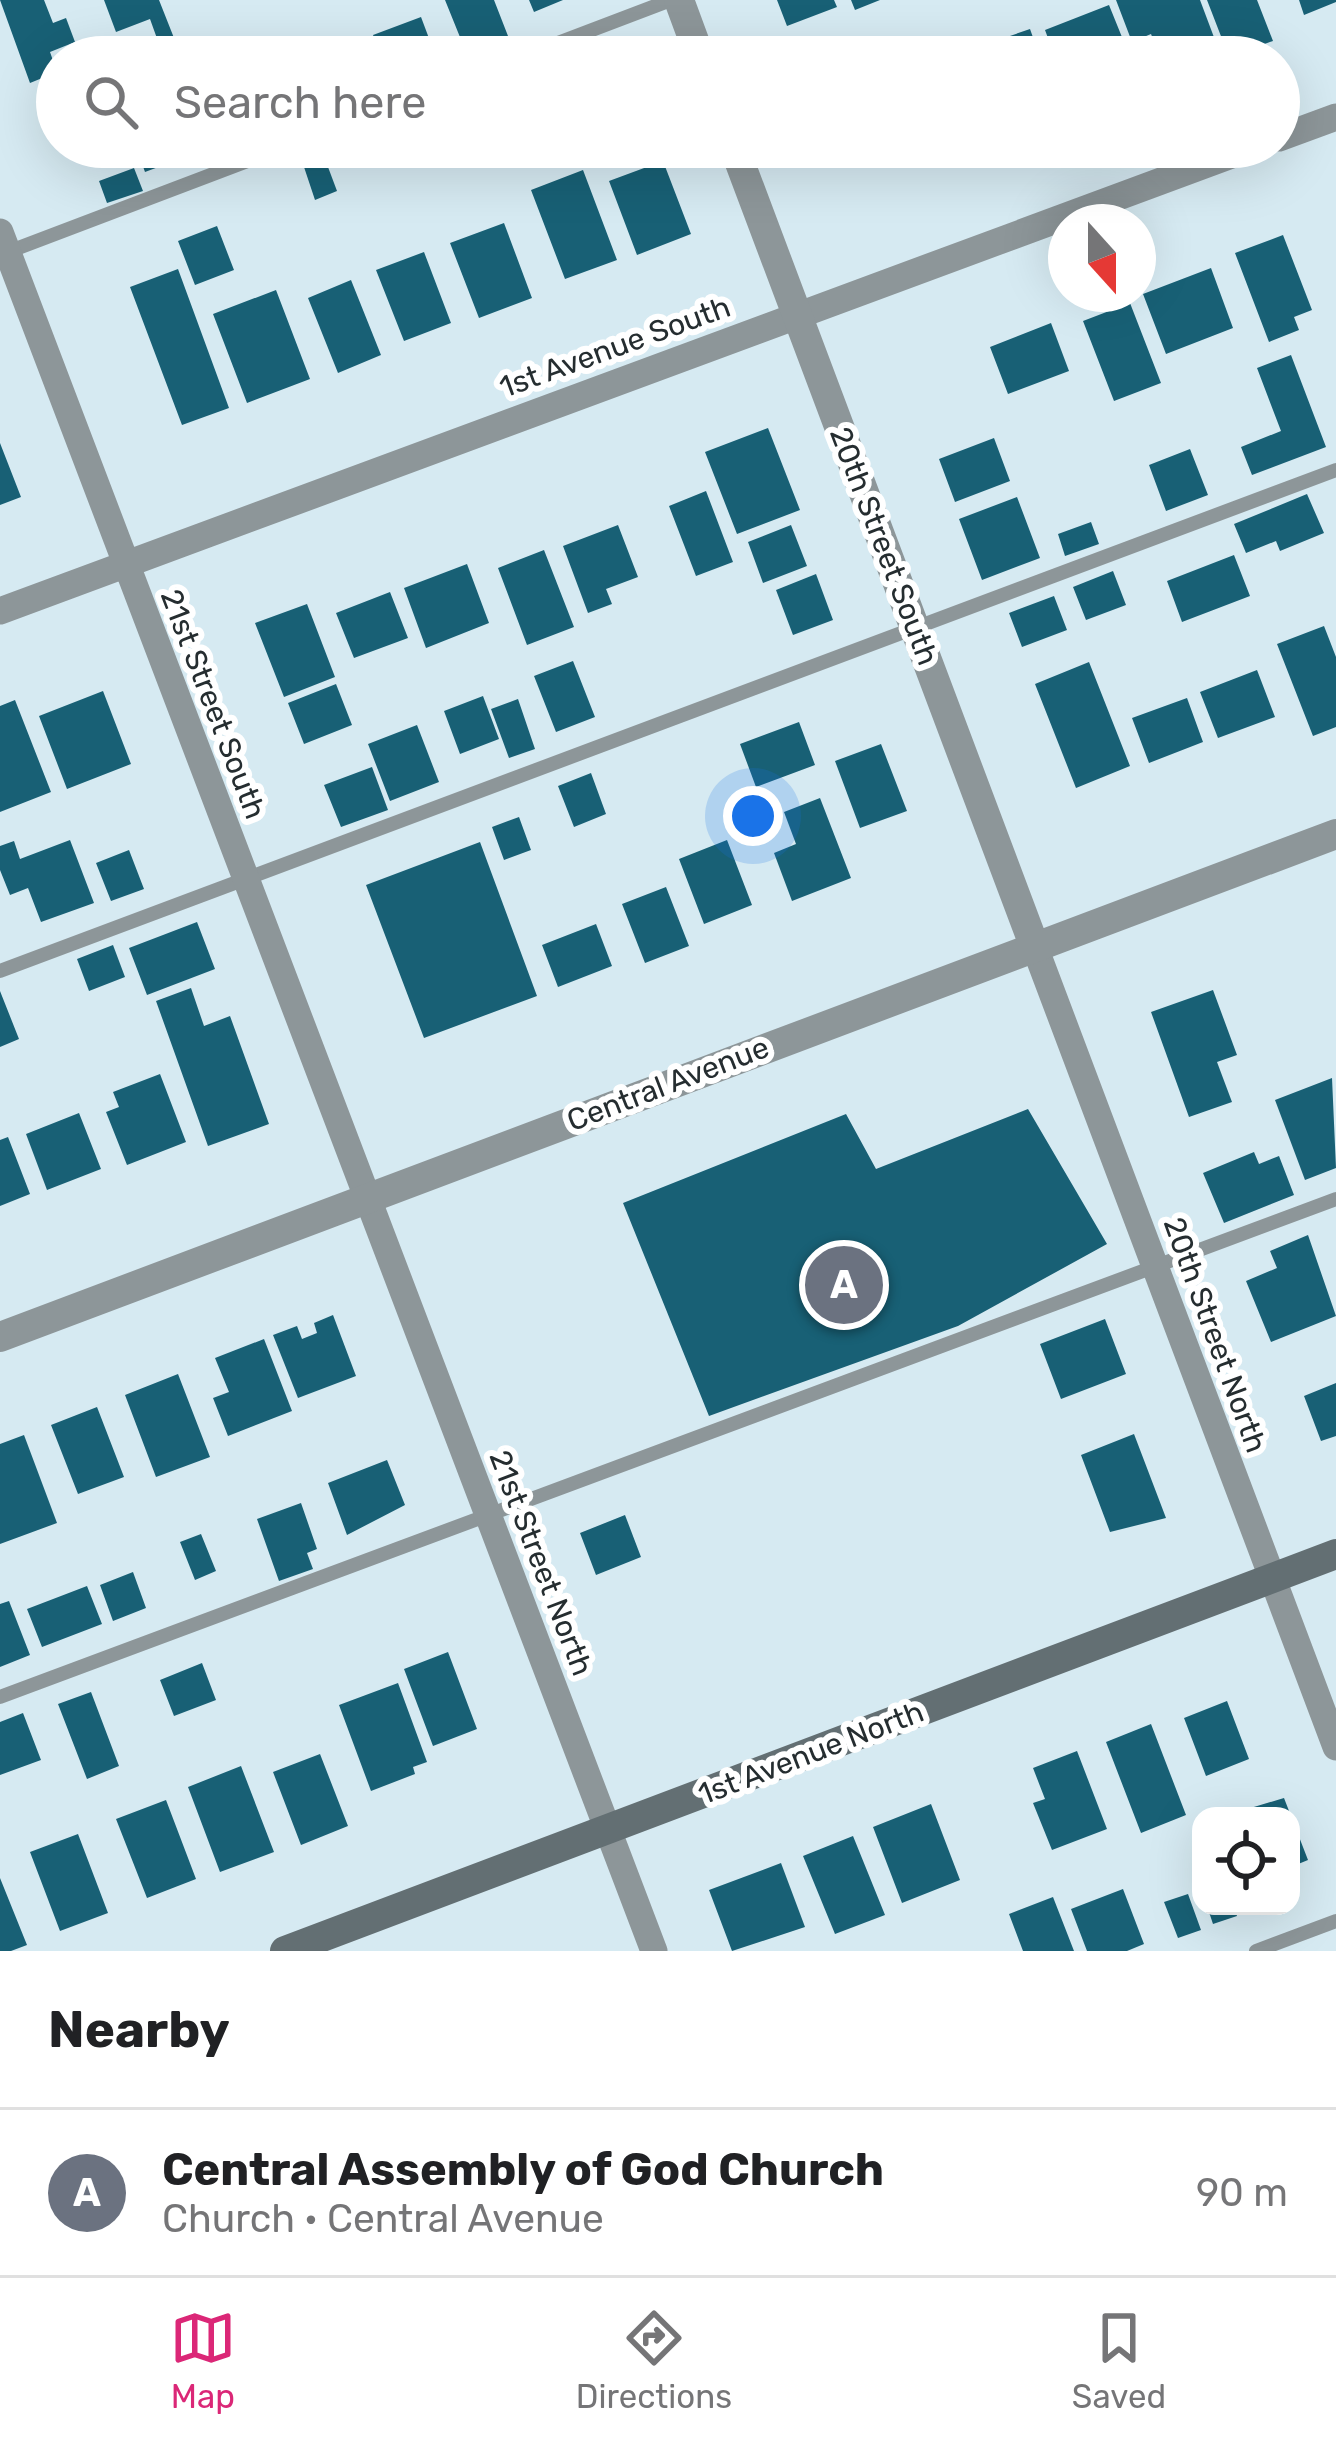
<!DOCTYPE html>
<meta charset="utf-8">
<style>
body{margin:0;font-family:Rubik,sans-serif;background:#f2f2f2;color:#202124}
.controls{position:absolute;right:36px;bottom:36px;display:grid;overflow:hidden;border-radius:24px;box-shadow:0 12px 48px #0002}
.controls button{width:108px;height:108px;display:grid;place-items:center;padding:0;border:0;border-bottom:3px solid #e0e0e0;background:#fff;color:#202124;font:60px sans-serif}
.compass{position:absolute;left:1048px;top:204px;width:108px;height:108px;border-radius:50%;background:#fff;box-shadow:0 12px 48px #0002;rotate:159deg}
.you{position:absolute;left:753px;top:816px;width:42px;height:42px;margin:-30px;border:9px solid #fff;border-radius:50%;background:#1a73e8;box-shadow:0 0 0 18px #1a73e833}
.badge{display:grid;place-items:center;width:78px;height:78px;border-radius:50%;background:#db2777;color:#fff;font-size:39px;font-weight:700}
.pin{position:absolute;translate:-50% -50%;border:6px solid #fff;box-shadow:0 3px 12px #0006}
.list{margin:0;padding:0;list-style:none}
h2{display:flex;justify-content:space-between;align-items:center;height:156px;margin:0;padding:0 48px;font-size:51px}
h2 small{font-size:39px;font-weight:400;color:#757577}
.list li{display:grid;grid-template-columns:78px 1fr auto;gap:36px;align-items:center;box-sizing:border-box;height:168px;padding:0 48px;border-top:3px solid #e0e0e0}
.list b{display:block;font-size:45px;white-space:nowrap}
.list p{margin:0;font-size:39px;white-space:nowrap;color:#757577}
.list em{font-size:39px;font-style:normal;color:#757577}
.icon{flex:none;width:66px;height:66px;fill:none;stroke:currentColor;stroke-width:2;stroke-linecap:round;stroke-linejoin:round}
.map{position:relative;flex:none;width:1336px;height:1951px;overflow:hidden}
.search{position:absolute;background:#fff;box-shadow:0 12px 48px #0002;left:36px;right:36px;top:36px;height:132px;display:flex;align-items:center;gap:30px;box-sizing:border-box;padding:0 42px;border-radius:66px;color:#757577;font-size:45px}
.sheet{height:324px;background:#fff}
nav{display:flex;justify-content:space-around;align-items:center;box-sizing:border-box;height:168px;border-top:3px solid #e0e0e0;background:#fff;font-size:33px;color:#757577}
nav a{display:grid;justify-items:center;gap:6px}
nav .on{color:#db2777}
.map>svg:first-child{display:block}
.building{fill:#186075}
.lines{fill:none;stroke-linecap:round;stroke-linejoin:round}
.service{stroke:#8d9699;stroke-width:14}
.minor{stroke:#8d9699;stroke-width:27}
.tertiary{stroke:#8d9699;stroke-width:30}
.secondary{stroke:#636f73;stroke-width:30}
.labels{text-anchor:middle;dominant-baseline:central;stroke-width:12;stroke-linejoin:round;paint-order:stroke}
.street-label{font-size:30px;fill:#252d30;stroke:#fff}
</style>
<div class="map">
<svg width="1336" height="1951" viewBox="0 0 1336 1951">
<rect width="100%" height="100%" fill="#d6eaf2"/>
<path class="building" d="M0 0H44L53 23 66 18 75 42 50 52 57 72 30 83Z
M104 0H159L174 38 159 44 150 19 116 32Z
M445 0H494L508 36 466 52Z
M529 0H563L534 12Z
M777 0H834L837 7 787 26Z
M851 0H880L855 10Z
M1116 0H1200L1215 40 1160 57 1151 34 1132 42Z
M1207 0H1257L1273 41 1229 57Z
M1299 0H1336V2L1304 15Z
M1109 5 1130 57H1055L1045 30Z
M421 17 436 57H381L373 35Z
M1030 29 1040 57H1015L1007 37Z
M854 42 860 57H817Z
M136 147H200L201 151 145 172Z
M913 147H964L919 164Z
M325 159 337 191 315 200 304 167Z
M663 161 691 234 637 255 609 181Z
M134 168 143 191 107 203 99 181Z
M583 170 617 260 565 279 531 190Z
M504 223 532 298 479 318 450 243Z
M217 226 234 270 195 285 178 241Z
M1283 235 1312 310 1294 317 1299 330 1269 342 1235 253Z
M424 252 451 323 404 341 376 270Z
M1211 268 1233 328 1166 354 1143 294Z
M178 269 229 408 182 425 130 287Z
M351 280 381 355 338 373 308 298Z
M276 290 310 379 247 403 213 314Z
M1130 303 1161 383 1114 401 1083 321Z
M1051 323 1069 371 1008 394 990 347Z
M1291 355 1326 447 1252 475 1241 447 1281 431 1257 368Z
M768 428 800 510 737 534 705 452Z
M994 438 1010 481 955 502 939 459Z
M0 443 21 497 0 505Z
M1190 449 1208 495 1166 511 1149 465Z
M706 491 733 562 696 576 669 506Z
M1307 494 1324 533 1280 551 1276 541 1246 553 1234 524Z
M1017 497 1040 558 982 580 959 519Z
M1091 522 1099 544 1065 556 1058 534Z
M618 525 638 577 606 589 612 604 588 613 563 546Z
M791 525 807 566 763 583 748 542Z
M544 550 574 627 527 645 498 568Z
M1234 555 1250 596 1182 622 1167 581Z
M467 564 489 623 426 648 404 588Z
M1113 571 1126 605 1086 620 1073 587Z
M816 574 833 620 793 635 776 590Z
M390 592 408 638 354 658 336 613Z
M1054 596 1067 630 1022 647 1009 613Z
M307 604 335 677 284 697 255 623Z
M1324 626 1336 657V727L1313 736 1277 644Z
M573 661 595 717 556 732 534 676Z
M1089 662 1130 766 1076 788 1035 684Z
M1257 670 1275 717 1218 738 1200 692Z
M336 684 352 725 304 744 288 703Z
M103 691 131 764 67 789 39 716Z
M483 696 499 739 460 754 444 711Z
M1187 698 1203 742 1149 763 1132 718Z
M518 699 535 749 509 758 491 709Z
M15 700 51 792 0 812V706Z
M799 722 815 765 756 787 740 744Z
M417 725 439 782 390 801 368 744Z
M881 744 907 811 860 828 835 761Z
M372 767 388 810 341 827 324 785Z
M591 773 606 814 574 827 558 786Z
M820 798 851 878 792 901 774 853 796 844 784 812Z
M519 817 531 850 504 860 492 827Z
M70 840 94 903 41 922 28 888 10 895 0 870V846L14 841 20 859Z
M727 840 752 905 704 924 679 859Z
M480 842 537 996 424 1038 366 885Z
M129 850 144 889 111 901 96 863Z
M666 887 689 946 645 963 622 904Z
M197 922 215 969 147 995 129 948Z
M596 924 612 966 558 987 542 945Z
M113 945 125 977 89 991 77 959Z
M191 988 204 1026 230 1016 269 1124 208 1146 156 1001Z
M1213 990 1237 1055 1217 1062 1232 1102 1189 1117 1151 1012Z
M0 991 19 1039 0 1047Z
M160 1074 186 1142 127 1165 106 1112 119 1107 113 1092Z
M1332 1078 1336 1168 1305 1180 1275 1100Z
M1028 1109 1107 1244 958 1326 709 1416 623 1203 846 1114 876 1169Z
M79 1113 101 1169 47 1190 26 1134Z
M8 1137 30 1194 0 1206V1140Z
M1254 1152 1259 1164 1279 1156 1294 1195 1224 1223 1203 1173Z
M1308 1235 1336 1316 1271 1342 1246 1281 1277 1268 1270 1251Z
M333 1315 356 1376 298 1398 273 1335 297 1326 302 1339 317 1333 314 1323Z
M1105 1319 1126 1374 1061 1399 1040 1344Z
M264 1339 292 1411 228 1436 213 1398 229 1392 215 1358Z
M178 1374 210 1457 156 1477 125 1395Z
M1336 1383V1436L1321 1441 1304 1396Z
M97 1407 124 1477 78 1494 51 1425Z
M1134 1434 1166 1518 1110 1532 1081 1455Z
M24 1435 57 1523 0 1544V1444Z
M387 1460 405 1505 347 1535 328 1483Z
M301 1503 317 1549 307 1553 313 1569 279 1581 257 1519Z
M625 1515 641 1557 596 1575 580 1533Z
M201 1534 216 1571 195 1580 180 1542Z
M133 1572 146 1608 113 1621 100 1585Z
M87 1586 102 1624 42 1647 27 1609Z
M9 1601 30 1655 0 1667V1604Z
M448 1652 477 1729 433 1746 404 1669Z
M202 1663 216 1700 174 1716 160 1680Z
M398 1683 427 1762 413 1767 415 1774 371 1791 339 1705Z
M91 1692 119 1766 87 1779 58 1704Z
M1227 1701 1249 1759 1206 1776 1184 1718Z
M23 1713 41 1760 0 1775V1722Z
M1151 1724 1186 1815 1141 1833 1106 1742Z
M1077 1751 1107 1829 1052 1850 1033 1803 1045 1799 1033 1768Z
M320 1754 348 1826 301 1845 273 1772Z
M241 1766 274 1852 220 1872 188 1787Z
M1284 1798 1308 1860 1291 1867V1816H1224Z
M166 1800 196 1879 147 1898 116 1819Z
M931 1804 960 1880 902 1903 873 1827Z
M78 1834 108 1913 60 1931 30 1852Z
M853 1836 885 1915 835 1934 803 1856Z
M781 1863 805 1927 732 1951 709 1890Z
M0 1878 27 1945 11 1951H0Z
M1123 1889 1144 1944 1127 1951H1087L1071 1909Z
M1188 1894 1201 1930 1178 1938 1164 1902Z
M1053 1897 1074 1951H1023L1009 1914Z
M1207 1906H1234L1237 1916 1213 1924Z"/>
<g class="lines">
<path class="service" d="M521 57 671 0
M5 253 284 147
M0 971 1336 470
M0 1697 1336 1199
M1256 1951 1336 1921"/>
<path class="minor" d="M1279 138 1336 117
M0 232 654 1951
M0 611 1253 147
M1034 945 1336 1747"/>
<path class="tertiary" d="M679 0 700 57
M734 147 1034 945
M0 1337 1336 834"/>
<path class="secondary" d="M285 1951 1336 1554"/>
</g>
<g class="labels">
<g class="street-label">
<text transform="translate(615 347) rotate(-20)">1st Avenue South</text>
<text transform="translate(884 546) rotate(69)">20th Street South</text>
<text transform="translate(213 704) rotate(69)">21st Street South</text>
<text transform="translate(668 1084) rotate(-21)">Central Avenue</text>
<text transform="translate(1215 1335) rotate(70)">20th Street North</text>
<text transform="translate(541 1563) rotate(69)">21st Street North</text>
<text transform="translate(811 1753) rotate(-21)">1st Avenue North</text>
</g>
</g>
</svg>
<div class="controls">
<button><svg class="icon" aria-label="locate" viewBox="0 0 24 24"><circle cx="12" cy="12" r="6"/><path d="M12 2v4M12 18v4M2 12h4M18 12h4"/></svg></button>
</div>
<svg class="compass" viewBox="-18 -18 36 36"><path d="M0-13l5 13h-10z" fill="#e53935"/><path d="M0 13l5-13h-10z" fill="#757577"/></svg>
<div class="you"></div>
<div class="pin badge" style="left:844px;top:1285px;background:#6b7280">A</div>
<div class="search"><svg class="icon" aria-label="search" viewBox="0 0 24 24"><circle cx="10" cy="10" r="6"/><path d="M15 15l6 6"/></svg>Search here</div>
</div>
<section class="sheet">
<h2>Nearby<small></small></h2>
<ul class="list">
<li><span class="badge" style="background:#6b7280">A</span><div><b>Central Assembly of God Church</b><p>Church · Central Avenue</p></div><em>90 m</em></li>
</ul>
</section>
<nav>
<a class="on"><svg class="icon" aria-label="map" viewBox="0 0 24 24"><path d="M3 6l6-2 6 2 6-2v14l-6 2-6-2-6 2zM9 4v14M15 6v14"/></svg>Map</a>
<a><svg class="icon" aria-label="directions" viewBox="0 0 24 24"><path d="M12 3l9 9-9 9-9-9zM9 14v-3h6M13 9l2 2-2 2"/></svg>Directions</a>
<a><svg class="icon" aria-label="saved" viewBox="0 0 24 24"><path d="M7 4h10v16l-5-4-5 4z"/></svg>Saved</a>
</nav>
